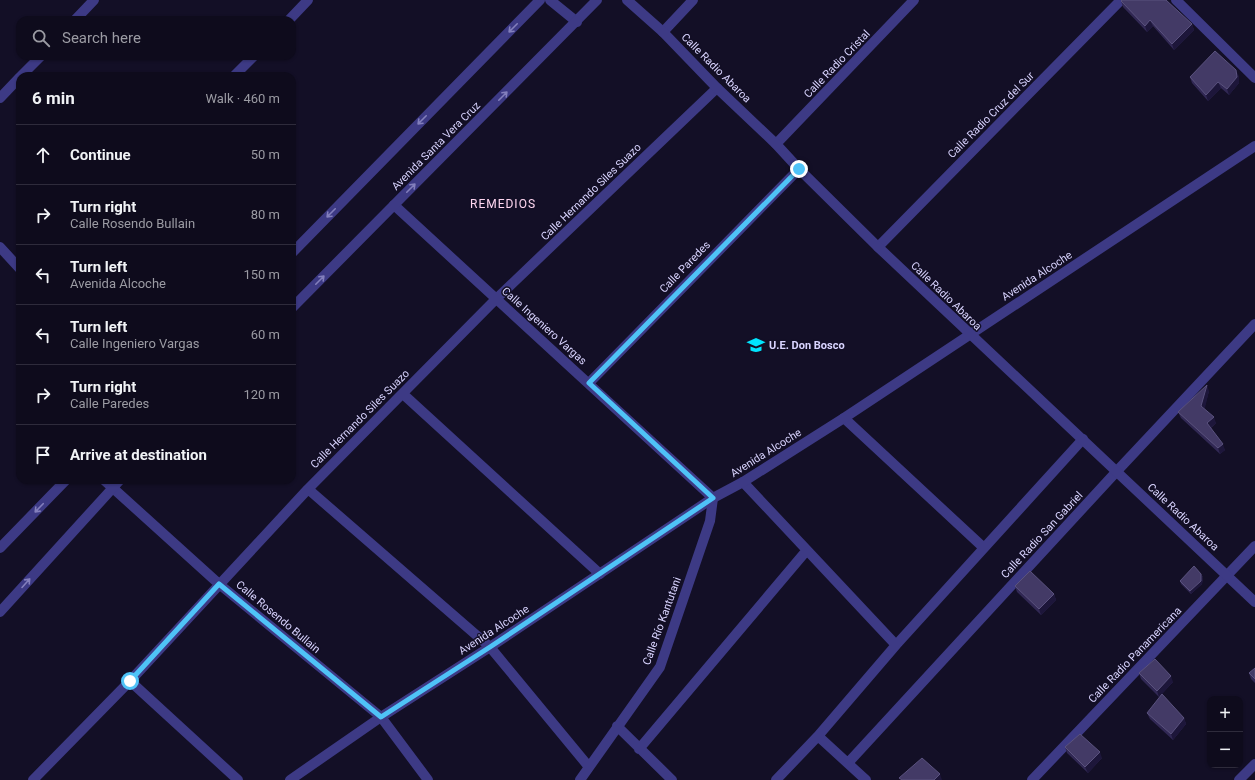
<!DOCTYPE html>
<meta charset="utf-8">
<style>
body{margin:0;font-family:Roboto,sans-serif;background:#171425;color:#f1f3f6}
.controls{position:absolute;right:12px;bottom:12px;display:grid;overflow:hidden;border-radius:8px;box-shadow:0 1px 3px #0004}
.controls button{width:36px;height:36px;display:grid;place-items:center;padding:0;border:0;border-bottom:1px solid #2e2b3b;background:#0e0b1c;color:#f1f3f6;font:20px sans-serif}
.stop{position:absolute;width:12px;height:12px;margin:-9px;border:3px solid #4fc3f7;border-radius:50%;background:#fff}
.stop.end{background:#4fc3f7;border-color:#fff;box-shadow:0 1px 4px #0008}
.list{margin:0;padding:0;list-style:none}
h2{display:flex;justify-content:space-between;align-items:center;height:52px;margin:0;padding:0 16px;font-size:17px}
h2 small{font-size:13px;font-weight:400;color:#9b9ba3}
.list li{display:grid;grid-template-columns:26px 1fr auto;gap:12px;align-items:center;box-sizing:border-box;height:60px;padding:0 16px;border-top:1px solid #2e2b3b}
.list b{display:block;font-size:15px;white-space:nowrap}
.list p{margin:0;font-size:13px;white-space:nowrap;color:#9b9ba3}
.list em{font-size:13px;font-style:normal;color:#9b9ba3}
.icon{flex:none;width:22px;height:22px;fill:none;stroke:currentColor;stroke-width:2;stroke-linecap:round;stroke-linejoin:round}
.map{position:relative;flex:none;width:1255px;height:780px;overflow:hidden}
.search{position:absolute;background:#0e0b1c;box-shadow:0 1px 3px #0004;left:16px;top:16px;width:280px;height:44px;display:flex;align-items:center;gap:10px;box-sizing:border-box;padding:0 14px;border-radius:12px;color:#9b9ba3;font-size:15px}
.panel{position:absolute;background:#0e0b1c;box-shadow:0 1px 3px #0004;left:16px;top:72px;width:280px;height:412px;border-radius:12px}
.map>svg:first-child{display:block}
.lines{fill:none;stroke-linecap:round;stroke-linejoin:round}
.minor{stroke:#3d3a85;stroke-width:10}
.tertiary{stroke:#3d3a85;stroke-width:10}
.wall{fill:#312854}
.shaded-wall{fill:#1d163a}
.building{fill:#433a66;stroke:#5a527e}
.oneway{stroke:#837fbc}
.route{stroke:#4fc3f7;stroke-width:5}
.labels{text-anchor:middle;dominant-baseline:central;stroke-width:3;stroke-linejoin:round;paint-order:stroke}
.street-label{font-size:11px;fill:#d9d4ff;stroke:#130f26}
.poi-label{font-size:11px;font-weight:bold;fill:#d9d4ff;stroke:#130f26;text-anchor:start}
.neighbourhood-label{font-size:12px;letter-spacing:1px;fill:#ffd6f0;stroke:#130f26}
</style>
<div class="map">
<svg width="1255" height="780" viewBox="0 0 1255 780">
<rect width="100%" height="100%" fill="#130f26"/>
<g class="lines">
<path class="minor" d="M550 0 577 22
M1176 0 1255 78
M75 20 94 0
M289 20 308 0
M663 32 693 0
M21 76 41 56
M234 76 254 56
M0 98 20 77
M776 144 914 0
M394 205 713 498 710 521 660 667 580 780
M0 247 20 269
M878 247 1121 0
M589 383 799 169
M403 394 600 574
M844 418 984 548
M104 480 219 584 381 717 428 780
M743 482 896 645
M308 489 490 647 589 767
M130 681 238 780
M617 726 672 780
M818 736 866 780
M639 749 807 550
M848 763 1117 471 1255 324
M33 780 130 681 308 489 496 299 717 88
M776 780 818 736 896 645 1083 439
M1032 780 1255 546
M1239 780 1255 764"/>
<path class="tertiary" d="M627 0 663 32 717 88 776 144 799 169 878 247 1255 602
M292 253 540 0
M292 308 597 0
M0 548 66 480
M0 612 120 480
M290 780 381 717 490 647 713 498 743 482 844 418 1255 146"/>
</g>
<path class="wall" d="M1121 1 1192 24 1194 30 1174 50 1153 26 1147 32 1123 7Z
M1239 76V83L1229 95 1221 88 1208 101 1192 83 1190 77Z
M1209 391 1204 409 1216 423 1211 428 1225 450 1220 454 1181 418 1178 412Z
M1201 574 1203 577 1202 584 1191 594 1181 584 1180 581Z
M1015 586 1054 594 1056 600 1041 615 1017 592Z
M1255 668V683L1251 679 1249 673Z
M1139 673 1173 682 1159 697 1141 679Z
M1147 713 1184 718 1186 724 1173 740 1150 719Z
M1065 747 1102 758 1088 773 1067 753Z"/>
<path class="shaded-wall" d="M1150 20 1153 26 1147 32 1145 26Z
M1192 24 1194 30 1174 50 1172 44Z
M1236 70 1239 76V83L1229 95 1227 89Z
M1218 82 1221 88 1208 101 1206 95Z
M1207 385 1209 391 1204 412 1201 406Z
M1214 417 1216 423 1209 429 1207 423Z
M1223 444 1225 450 1220 454 1218 448Z
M1201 574 1203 577 1202 584 1191 594 1190 591Z
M1054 594 1056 600 1041 615 1039 609Z
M1171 676 1173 682 1159 697 1157 691Z
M1184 718 1186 724 1173 740 1171 734Z
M1100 752 1102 758 1088 773 1085 767Z
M940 774 942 780H934Z"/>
<path class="building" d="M1122 0H1166L1192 24 1172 44 1150 20 1145 26 1121 1Z
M1215 51 1236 70 1237 77 1227 89 1218 82 1206 95 1190 77Z
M1207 385 1201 406 1214 417 1207 423 1223 444 1218 448 1178 412Z
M1194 566 1201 574V581L1190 591 1180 581Z
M1030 571 1054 594 1039 609 1015 586Z
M1155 659 1171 676 1157 691 1139 673Z
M1255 668V679L1249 673Z
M1162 694 1184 718 1171 734 1147 713Z
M1080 734 1100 752 1085 767 1065 747Z
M922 758 940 774 934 780H902L899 778Z"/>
<defs><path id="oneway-shaft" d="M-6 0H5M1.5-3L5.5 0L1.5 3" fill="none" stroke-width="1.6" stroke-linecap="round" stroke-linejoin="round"/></defs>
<g class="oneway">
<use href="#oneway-shaft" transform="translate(513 28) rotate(135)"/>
<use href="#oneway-shaft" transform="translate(503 96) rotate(-45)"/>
<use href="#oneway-shaft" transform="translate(422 120) rotate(135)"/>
<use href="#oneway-shaft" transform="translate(411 188) rotate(-45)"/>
<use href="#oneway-shaft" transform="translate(331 213) rotate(135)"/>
<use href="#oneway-shaft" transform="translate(320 280) rotate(-45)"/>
<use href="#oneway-shaft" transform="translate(39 508) rotate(134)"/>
<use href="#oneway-shaft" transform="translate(26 583) rotate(-48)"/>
</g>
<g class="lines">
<path class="route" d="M130 681 219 584 381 717 490 647 713 498 589 383 799 169"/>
</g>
<defs>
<g id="school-bare" transform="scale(1.38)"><path d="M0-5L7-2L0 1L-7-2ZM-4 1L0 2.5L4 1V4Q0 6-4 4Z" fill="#00e5ff" stroke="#130f26" stroke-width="2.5" paint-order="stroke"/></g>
</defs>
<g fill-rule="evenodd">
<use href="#school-bare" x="756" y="345"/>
</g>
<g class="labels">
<g class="street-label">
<text transform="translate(837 64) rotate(-46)">Calle Radio Cristal</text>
<text transform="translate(716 68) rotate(45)">Calle Radio Abaroa</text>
<text transform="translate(991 115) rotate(-45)">Calle Radio Cruz del Sur</text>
<text transform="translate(436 146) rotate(-45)">Avenida Santa Vera Cruz</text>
<text transform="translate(591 192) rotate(-44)">Calle Hernando Siles Suazo</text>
<text transform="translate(685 267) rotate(-46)">Calle Paredes</text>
<text transform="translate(1037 276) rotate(-33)">Avenida Alcoche</text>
<text transform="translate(946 296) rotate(44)">Calle Radio Abaroa</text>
<text transform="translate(544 326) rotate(42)">Calle Ingeniero Vargas</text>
<text transform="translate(360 419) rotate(-45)">Calle Hernando Siles Suazo</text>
<text transform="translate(766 453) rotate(-32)">Avenida Alcoche</text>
<text transform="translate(1183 517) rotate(43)">Calle Radio Abaroa</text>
<text transform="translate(1042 535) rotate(-47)">Calle Radio San Gabriel</text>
<text transform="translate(278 617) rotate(40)">Calle Rosendo Bullain</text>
<text transform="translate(662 621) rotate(-70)">Calle Río Kantutani</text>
<text transform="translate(494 630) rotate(-33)">Avenida Alcoche</text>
<text transform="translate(1135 655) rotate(-46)">Calle Radio Panamericana</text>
</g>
<g class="poi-label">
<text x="769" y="345">U.E. Don Bosco</text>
</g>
<g class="neighbourhood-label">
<text x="503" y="204">REMEDIOS</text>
</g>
</g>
</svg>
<div class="controls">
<button>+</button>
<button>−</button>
</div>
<div class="stop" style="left:130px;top:681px"></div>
<div class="stop end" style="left:799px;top:169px"></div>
<div class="search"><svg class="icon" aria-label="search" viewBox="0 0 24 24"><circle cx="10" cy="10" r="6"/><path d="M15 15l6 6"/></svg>Search here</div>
<section class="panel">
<h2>6 min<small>Walk · 460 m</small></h2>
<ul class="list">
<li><svg class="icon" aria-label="ahead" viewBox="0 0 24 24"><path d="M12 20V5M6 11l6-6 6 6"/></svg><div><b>Continue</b></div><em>50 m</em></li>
<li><svg class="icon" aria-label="right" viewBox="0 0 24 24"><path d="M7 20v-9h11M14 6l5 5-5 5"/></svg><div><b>Turn right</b><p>Calle Rosendo Bullain</p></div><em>80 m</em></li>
<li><svg class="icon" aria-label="left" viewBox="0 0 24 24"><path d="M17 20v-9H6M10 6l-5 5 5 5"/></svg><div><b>Turn left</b><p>Avenida Alcoche</p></div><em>150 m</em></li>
<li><svg class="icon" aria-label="left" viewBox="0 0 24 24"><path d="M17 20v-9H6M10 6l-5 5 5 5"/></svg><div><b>Turn left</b><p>Calle Ingeniero Vargas</p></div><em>60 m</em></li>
<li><svg class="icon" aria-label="right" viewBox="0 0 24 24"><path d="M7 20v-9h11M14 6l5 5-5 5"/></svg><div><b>Turn right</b><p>Calle Paredes</p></div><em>120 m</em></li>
<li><svg class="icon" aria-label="arrive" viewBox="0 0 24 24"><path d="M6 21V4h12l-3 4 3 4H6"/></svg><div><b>Arrive at destination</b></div></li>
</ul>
</section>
</div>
